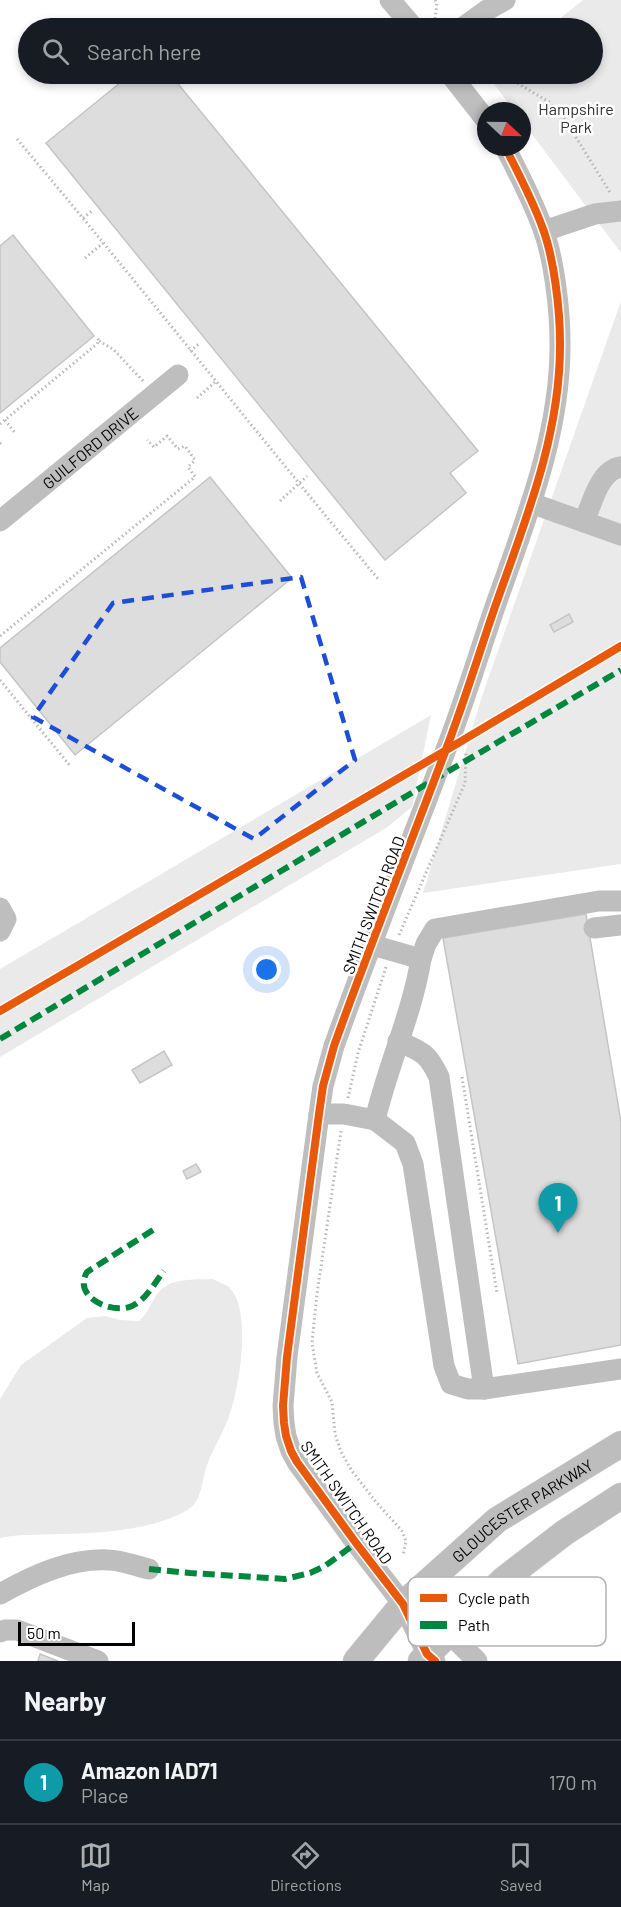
<!DOCTYPE html>
<style>
body{margin:0;font-family:Barlow,sans-serif;background:#242831;color:#f1f3f6}
.compass{position:absolute;left:477px;top:102px;width:54px;height:54px;border-radius:50%;background:#171b24;box-shadow:0 3px 9px #0003;rotate:112deg}
.scale{position:absolute;left:18px;bottom:15px;width:117px;box-sizing:border-box;padding-left:6px;border:3px solid #000;border-top:0;font-size:16px;line-height:21px;white-space:nowrap;color:#000;-webkit-text-stroke:4px #fff;paint-order:stroke}
.you{position:absolute;left:267px;top:970px;width:21px;height:21px;margin:-15px;border:4px solid #fff;border-radius:50%;background:#1a73e8;box-shadow:0 0 0 9px #1a73e833}
.badge{display:grid;place-items:center;width:39px;height:39px;border-radius:50%;background:#adaeaf;color:#fff;font-size:20px;font-weight:700}
.pin{position:absolute;translate:-50% -50px;filter:drop-shadow(0 2px 3px #0008)}
.pin::after{content:'';position:absolute;top:32px;width:21px;height:18px;background:inherit;clip-path:polygon(0 0,100% 0,50% 100%)}
.list{margin:0;padding:0;list-style:none}
h2{display:flex;justify-content:space-between;align-items:center;height:78px;margin:0;padding:0 24px;font-size:26px}
h2 small{font-size:20px;font-weight:400;color:#9ea1a6}
.list li{display:grid;grid-template-columns:39px 1fr auto;gap:18px;align-items:center;box-sizing:border-box;height:84px;padding:0 24px;border-top:2px solid #363941}
.list b{display:block;font-size:22px;white-space:nowrap}
.list p{margin:0;font-size:20px;white-space:nowrap;color:#9ea1a6}
.list em{font-size:20px;font-style:normal;color:#9ea1a6}
.icon{flex:none;width:33px;height:33px;fill:none;stroke:currentColor;stroke-width:2;stroke-linecap:round;stroke-linejoin:round}
.map{position:relative;flex:none;width:621px;height:1661px;overflow:hidden}
.search{position:absolute;background:#171b24;box-shadow:0 3px 9px #0003;left:18px;right:18px;top:18px;height:66px;display:flex;align-items:center;gap:15px;box-sizing:border-box;padding:0 21px;border-radius:33px;color:#9ea1a6;font-size:22px}
.sheet{height:162px;background:#171b24}
nav{display:flex;justify-content:space-around;align-items:center;box-sizing:border-box;height:84px;border-top:2px solid #363941;background:#171b24;font-size:16px;color:#9ea1a6}
nav a{display:grid;justify-items:center;gap:3px}
nav .on{color:#adaeaf}
.map>svg:first-child{display:block}
.green{fill:#eaeaea}
.building{fill:#ddd;stroke:#c5c5c5;stroke-width:1.5}
.lines{fill:none;stroke-linecap:round;stroke-linejoin:round}
.major-casing{stroke:#dbdbdb;stroke-width:27}
.path{stroke:#b8b8b8;stroke-width:3;stroke-dasharray:1.5 3;stroke-linecap:butt}
.minor{stroke:#bebebe;stroke-width:21}
.major{stroke:#bdbdbd;stroke-width:26}
.quiet{stroke:#00873e;stroke-width:6;stroke-dasharray:12 6;stroke-linecap:butt}
.cycleway-casing{stroke:#fff;stroke-width:11}
.cycleway{stroke:#e8590c;stroke-width:8}
.marked{fill:none;stroke:#1d4ed8;stroke-width:4.5;stroke-dasharray:12 8;stroke-linejoin:round}
.labels{text-anchor:middle;dominant-baseline:central;stroke-width:5;stroke-linejoin:round;paint-order:stroke}
.park-label{font-size:16px;fill:#303030;stroke:#fff}
.street-label{font-size:16px;fill:#000;stroke:#fff}
.key{fill:#fff;stroke:#b2b2b2;stroke-width:1.5}
.key-label{font-size:16px;fill:#000}
</style>
<div class="map">
<svg width="621" height="1661" viewBox="0 0 621 1661">
<rect width="100%" height="100%" fill="#fff"/>
<path class="green" d="M583 0H621V253L522 121V111H514L489 77 493 74H592V28H548Z
M621 301V864L423 893 482 696Z
M431 715 412 807 386 828 0 1057V969Z
M213 1279C218 1282 225 1284 229 1287 253 1310 239 1391 228 1419 222 1435 213 1449 207 1465 201 1482 203 1503 184 1512 147 1531 100 1533 59 1534 39 1535 19 1534 0 1538V1399L21 1365 87 1318 105 1316 120 1320 139 1321C150 1311 150 1303 158 1293 171 1277 194 1280 213 1279Z"/>
<path class="building" d="M131 74H170L478 451 450 473 466 493 385 560 46 143Z
M13 235 94 336 0 413V246Z
M210 477 292 578 75 755 0 662V648Z
M569 614 573 622 554 632 550 625Z
M586 914 621 1122V1345L518 1364 443 938Z
M164 1051 172 1065 140 1083 132 1070Z
M196 1164 201 1172 187 1179 183 1171Z
M40 1654 58 1661H38Z"/>
<g class="lines">
<g class="major-casing">
<g id="major">
<path id="s2" d="M356 1661 403 1604 497 1520 621 1444"/>
<path d="M421 1661 503 1580 564 1533 621 1496"/>
</g>
</g>
<path class="path" d="M435 0 437 3 435 19 444 27
M502 74 549 102 564 118 611 194
M17 139C139 284 257 434 379 580
M83 218 92 211
M85 258 103 243
M99 341 113 349 144 382
M190 351 199 344
M197 398 215 382
M5 420 16 434
M0 424 97 344 99 341 97 337
M0 443 3 445
M280 501 307 476
M0 636 195 477 188 467 195 460 185 446 178 449 167 436 154 447 147 440
M0 680 71 767
M399 935 465 783 466 752
M462 1077 497 1293
M348 1098 358 1053 386 967
M341 1131 317 1294 312 1343 317 1373 332 1402 335 1434 341 1452 352 1471 376 1502 402 1531 406 1541 403 1556"/>
<g class="minor">
<path d="M390 0 414 28"/>
<path d="M462 28 487 10 505 0"/>
<path d="M450 74 486 120"/>
<path d="M544 231 595 214 621 211"/>
<path d="M531 503 621 535"/>
<path id="s1" d="M0 521 178 375"/>
<path d="M584 522C592 504 599 470 621 467"/>
<path d="M0 908 6 919 0 931"/>
<path d="M594 928 621 925"/>
<path d="M372 945 421 959 426 944 435 929 599 901H621"/>
<path d="M398 1041C422 1052 427 1052 439 1077L484 1389"/>
<path d="M319 1114H344L375 1120 405 1143 413 1164 444 1366 451 1384 468 1389H484L621 1369"/>
<path d="M375 1120C388 1065 412 1014 421 959"/>
<path d="M0 1594C32 1576 70 1558 108 1560 121 1560 136 1566 149 1569"/>
<path d="M403 1604 448 1632 477 1661"/>
<path d="M0 1632 5 1630H17L98 1661"/>
<path d="M435 1661 427 1654 403 1604 356 1543 297 1462 291 1451 286 1436 284 1423 283 1406 287 1357 319 1114 323 1086 334 1046C369 948 408 850 445 752 464 703 479 653 496 604 526 519 561 433 560 342 560 309 554 259 543 229 533 201 519 174 505 147"/>
</g>
<use href="#major" class="major"/>
<path class="quiet" d="M0 1039 435 779 621 670
M153 1230 87 1272C72 1297 112 1315 132 1306 146 1300 155 1282 164 1271
M149 1569 190 1573 285 1579 310 1573 325 1566 356 1543"/>
<g class="cycleway-casing">
<path id="cycleway" d="M0 1011 428 761 621 646
M435 1661 427 1654 403 1604 356 1543 297 1462 291 1451 286 1436 284 1423 283 1406 287 1357 319 1114 323 1086 334 1046C369 948 408 850 445 752 464 703 479 653 496 604 526 519 561 433 560 342 560 309 554 259 543 229 533 201 519 174 505 147"/>
</g>
<use href="#cycleway" class="cycleway"/>
</g>
<path class="marked" d="M301 577 355 760 254 839 33 717 113 603Z"/>
<g class="labels">
<g class="park-label">
<text x="576" y="108">Hampshire<tspan x="576" dy="18">Park</tspan></text>
</g>
<g class="street-label">
<text stroke="none"><textPath href="#s1" startOffset="116">GUILFORD DRIVE</textPath></text>
<text transform="translate(373 905) rotate(-69)">SMITH SWITCH ROAD</text>
<text transform="translate(347 1502) rotate(55)">SMITH SWITCH ROAD</text>
<text stroke="none"><textPath href="#s2" startOffset="226">GLOUCESTER PARKWAY</textPath></text>
</g>
</g>
<rect x="408" y="1577" width="198" height="69" rx="9" class="key"/>
<rect x="420" y="1594" width="27" height="8" fill="#e8590c"/>
<rect x="420" y="1621" width="27" height="8" fill="#00873e"/>
<g class="key-label">
<text x="458" y="1604">Cycle path</text>
<text x="458" y="1631">Path</text>
</g>
</svg>
<svg class="compass" viewBox="-18 -18 36 36"><path d="M0-13l5 13h-10z" fill="#e53935"/><path d="M0 13l5-13h-10z" fill="#9ea1a6"/></svg>
<div class="scale">50 m</div>
<div class="you"></div>
<div class="pin badge" style="left:558px;top:1233px;background:#0f9aa8">1</div>
<div class="search"><svg class="icon" aria-label="search" viewBox="0 0 24 24"><circle cx="10" cy="10" r="6"/><path d="M15 15l6 6"/></svg>Search here</div>
</div>
<section class="sheet">
<h2>Nearby<small></small></h2>
<ul class="list">
<li><span class="badge" style="background:#0f9aa8">1</span><div><b>Amazon IAD71</b><p>Place</p></div><em>170 m</em></li>
</ul>
</section>
<nav>
<a class="on"><svg class="icon" aria-label="map" viewBox="0 0 24 24"><path d="M3 6l6-2 6 2 6-2v14l-6 2-6-2-6 2zM9 4v14M15 6v14"/></svg>Map</a>
<a><svg class="icon" aria-label="directions" viewBox="0 0 24 24"><path d="M12 3l9 9-9 9-9-9zM9 14v-3h6M13 9l2 2-2 2"/></svg>Directions</a>
<a><svg class="icon" aria-label="saved" viewBox="0 0 24 24"><path d="M7 4h10v16l-5-4-5 4z"/></svg>Saved</a>
</nav>
